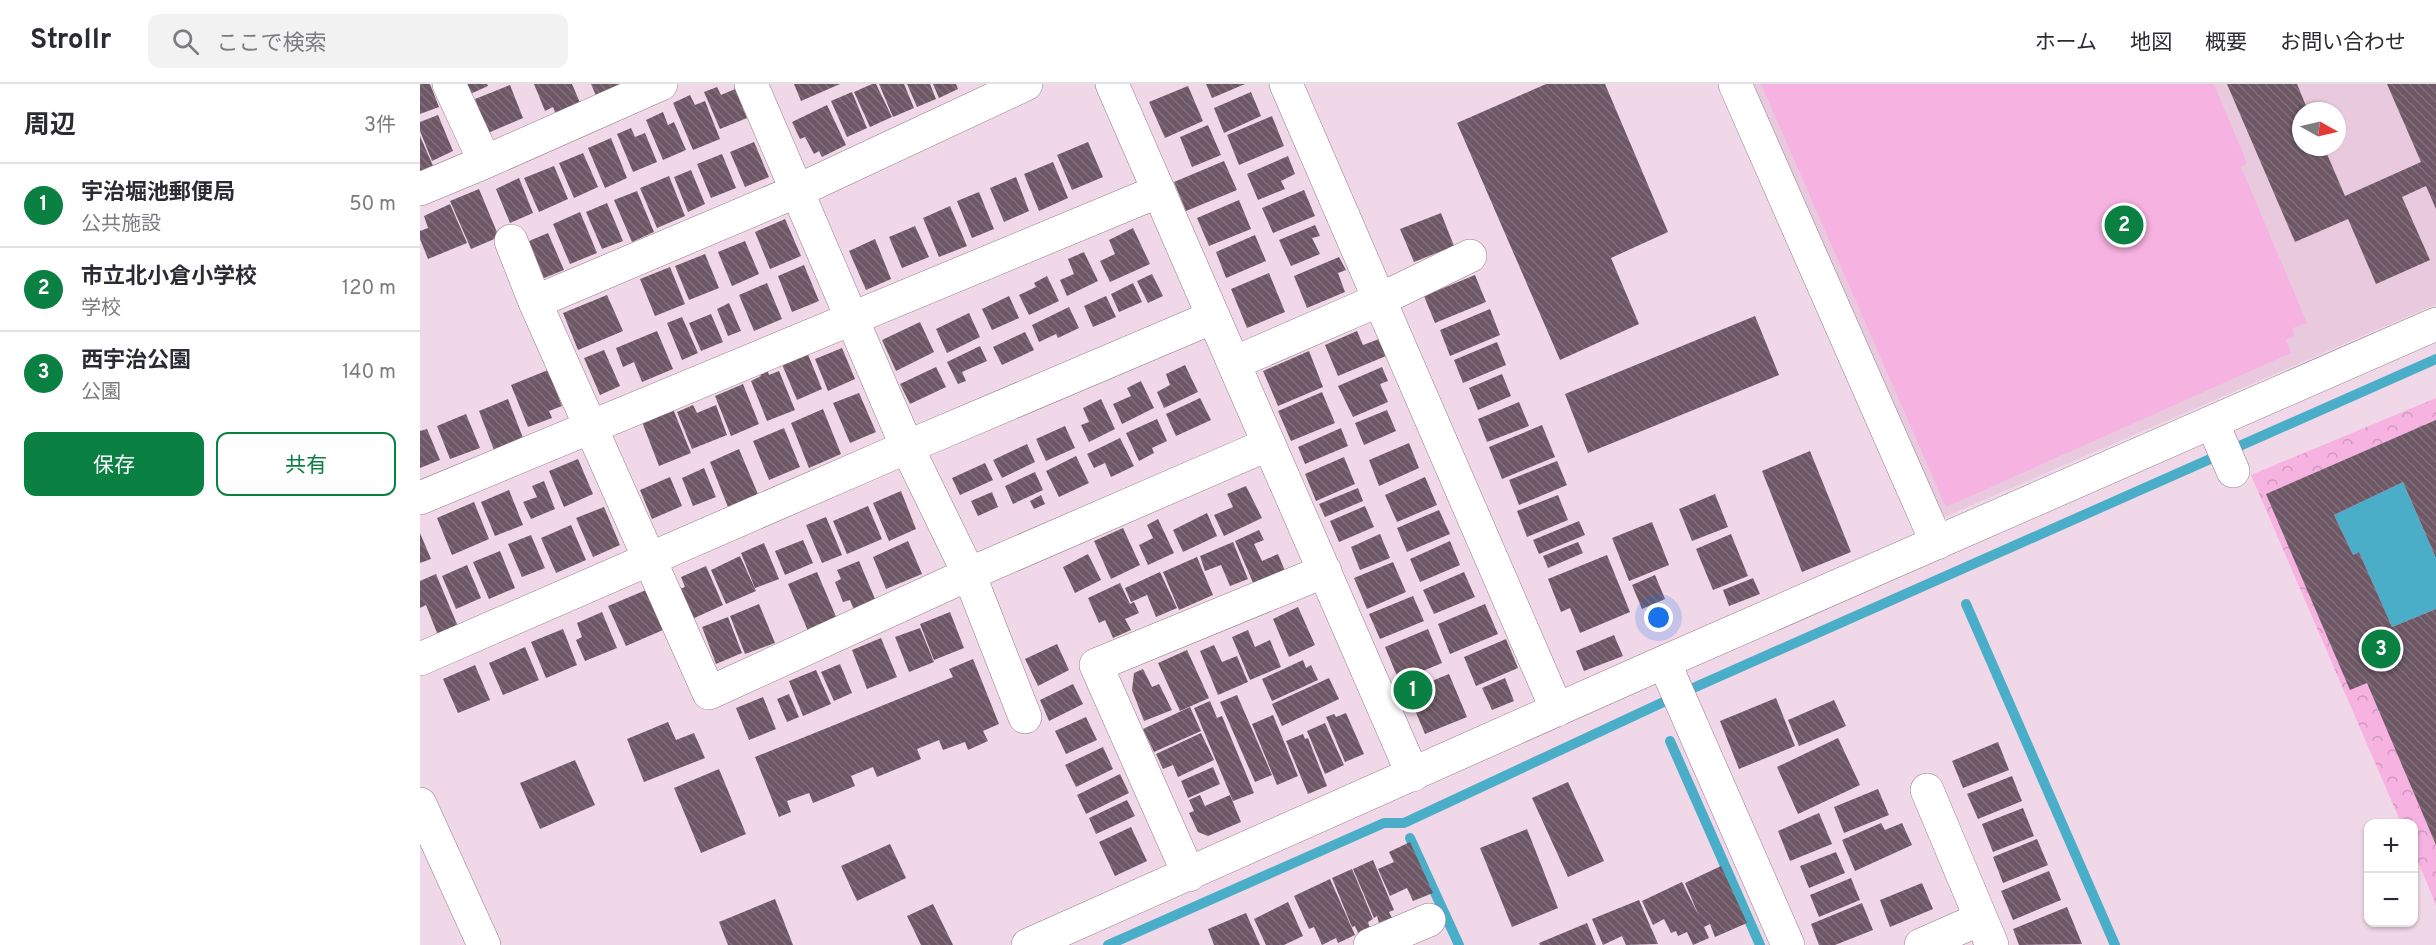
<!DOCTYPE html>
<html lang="ja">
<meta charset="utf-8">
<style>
body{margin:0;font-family:Overpass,"Noto Sans JP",sans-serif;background:#f2f2f3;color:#2b2b33}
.controls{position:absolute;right:18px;bottom:18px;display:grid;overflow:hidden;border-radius:12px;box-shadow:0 2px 4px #0004}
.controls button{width:54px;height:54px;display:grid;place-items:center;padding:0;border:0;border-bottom:2px solid #e1e1e2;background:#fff;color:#2b2b33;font:30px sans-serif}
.compass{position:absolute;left:1872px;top:18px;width:54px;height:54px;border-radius:50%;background:#fff;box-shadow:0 2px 4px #0004;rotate:98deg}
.you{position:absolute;left:1239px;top:534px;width:21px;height:21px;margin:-15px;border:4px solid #fff;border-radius:50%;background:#1a73e8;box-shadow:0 0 0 9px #1a73e833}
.badge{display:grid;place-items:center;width:39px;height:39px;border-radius:50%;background:#0b8043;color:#fff;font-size:20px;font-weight:700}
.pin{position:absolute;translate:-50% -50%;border:3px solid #fff;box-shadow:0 2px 6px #0006}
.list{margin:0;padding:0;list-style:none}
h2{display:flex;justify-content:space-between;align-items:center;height:78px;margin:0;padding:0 24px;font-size:26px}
h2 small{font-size:20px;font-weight:400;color:#7c7c81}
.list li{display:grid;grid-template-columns:39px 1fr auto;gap:18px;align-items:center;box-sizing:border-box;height:84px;padding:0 24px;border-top:2px solid #e1e1e2}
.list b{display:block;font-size:22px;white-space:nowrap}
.list p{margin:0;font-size:20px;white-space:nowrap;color:#7c7c81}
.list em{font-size:20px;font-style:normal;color:#7c7c81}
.actions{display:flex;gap:12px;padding:18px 24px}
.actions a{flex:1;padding:14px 0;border:2px solid #0b8043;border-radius:12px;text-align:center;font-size:21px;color:#0b8043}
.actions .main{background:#0b8043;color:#fff}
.icon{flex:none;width:33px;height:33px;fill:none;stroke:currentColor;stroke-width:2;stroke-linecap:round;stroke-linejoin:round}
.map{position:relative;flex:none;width:2016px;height:861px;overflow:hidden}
header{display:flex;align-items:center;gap:36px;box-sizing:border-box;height:84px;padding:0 30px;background:#fff;border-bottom:2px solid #e1e1e2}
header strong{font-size:28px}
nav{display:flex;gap:33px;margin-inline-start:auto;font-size:21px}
.search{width:420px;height:54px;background:#f2f2f3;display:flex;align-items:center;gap:15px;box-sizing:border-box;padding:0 21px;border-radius:12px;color:#7c7c81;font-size:22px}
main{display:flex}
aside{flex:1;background:#fff}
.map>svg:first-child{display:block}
.built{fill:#e9c9de;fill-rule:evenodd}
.park{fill:url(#park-crowns)}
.pitch{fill:#f6b2e0}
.water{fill:#4aaec9}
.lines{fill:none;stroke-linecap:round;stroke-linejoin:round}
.stream{stroke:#4aaec9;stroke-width:10}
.building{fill:url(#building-back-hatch)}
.minor-casing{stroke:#947d8c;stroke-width:34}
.minor{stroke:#fff;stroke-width:33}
</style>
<header>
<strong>Strollr</strong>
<div class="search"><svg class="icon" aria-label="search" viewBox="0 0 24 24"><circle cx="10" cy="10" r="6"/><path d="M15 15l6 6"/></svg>ここで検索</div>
<nav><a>ホーム</a><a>地図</a><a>概要</a><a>お問い合わせ</a></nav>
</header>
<main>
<aside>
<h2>周辺<small>3件</small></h2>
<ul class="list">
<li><span class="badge">1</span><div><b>宇治堀池郵便局</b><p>公共施設</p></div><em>50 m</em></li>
<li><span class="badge">2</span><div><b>市立北小倉小学校</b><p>学校</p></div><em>120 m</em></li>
<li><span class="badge">3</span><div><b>西宇治公園</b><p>公園</p></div><em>140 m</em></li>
</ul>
<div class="actions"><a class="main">保存</a><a>共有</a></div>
</aside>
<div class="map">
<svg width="2016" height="861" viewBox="0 0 2016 861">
<defs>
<pattern id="park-crowns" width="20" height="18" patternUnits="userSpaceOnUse" patternTransform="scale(1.5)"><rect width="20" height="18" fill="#f6b2e0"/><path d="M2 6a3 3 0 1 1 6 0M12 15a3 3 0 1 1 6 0" fill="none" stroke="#d298bf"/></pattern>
<pattern id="building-back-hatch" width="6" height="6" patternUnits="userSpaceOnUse" patternTransform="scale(1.5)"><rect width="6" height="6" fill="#6e5866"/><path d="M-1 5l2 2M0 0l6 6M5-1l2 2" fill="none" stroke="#81707b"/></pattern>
</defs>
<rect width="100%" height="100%" fill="#f1d8e8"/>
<path class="built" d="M1330 0H2016V220L1520 435ZM1881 27H1917V63H1881Z"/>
<path class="park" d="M2016 314V821L1994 768V740L1981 739 1831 391Z"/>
<path class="pitch" d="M1341 0H1794L1827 79 1821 83 1887 239 1873 244 1874 252 1866 256 1871 269 1526 423Z"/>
<path class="water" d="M1983 398 2016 474V525L1972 543 1939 468 1933 471 1914 431Z"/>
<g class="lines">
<path class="stream" d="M1546 520 1695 861
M1250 657 1340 861
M990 754 1039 861
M688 861 964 739H984L1280 601 2016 275"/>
</g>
<path class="building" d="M0 0H10L19 23 0 30Z
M44 0H67L68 2 48 11Z
M114 0H152L161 21 136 31 133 23 125 27Z
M171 0H205L177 14Z
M374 0H420L381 17Z
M452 0H456L472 33 450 43 434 8Z
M459 0H484L494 24 473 33Z
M487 0H510L516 15 497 23Z
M513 0H536L538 5 519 14Z
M786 0H825L792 14Z
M1126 0H1185L1248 148 1191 174 1219 240 1140 276 1037 39Z
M1807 0H1877L1888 27H1881V63H1904L1925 112 2001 78 1967 0H2016V125L2006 102 1982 113 2010 176 1956 200 1928 135 1875 158Z
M90 1 103 34 68 49 55 15Z
M768 2 783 37 745 54 729 18Z
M297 3 301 11 315 5 327 34 300 45 284 8Z
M432 8 447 44 427 53 411 17Z
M831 8 841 32 804 49 794 24Z
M270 11 275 21 285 17 300 55 273 66 253 19Z
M407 21 426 61 402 73 399 67 394 70 385 53 380 55 372 38Z
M243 28 248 41 254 38 266 66 243 76 226 36Z
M18 31 33 67 12 77 0 47V38Z
M852 32 864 62 819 81 807 51Z
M788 41 801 71 772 83 760 53Z
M211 44 215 53 225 49 237 78 213 88 197 50Z
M0 52 14 84 0 90Z
M191 54 207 94 185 104 168 64Z
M334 58 349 93 325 103 310 68Z
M668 58 683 93 652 106 637 71Z
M163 69 178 103 154 114 139 79Z
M302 70 316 104 291 114 277 80Z
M868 72 875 90 861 97 865 105 838 116 827 90Z
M804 77 817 106 766 127 754 98Z
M633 78 648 114 619 127 604 90Z
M134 82 148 115 119 128 104 94Z
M271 86 285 120 268 128 254 93Z
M249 92 265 132 237 144 220 104Z
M596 93 609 127 584 138 570 104Z
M99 94 113 129 90 139 76 105Z
M59 105 79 153 51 165 30 117Z
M884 106 895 132 853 149 842 124Z
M217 107 234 148 212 158 194 116Z
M559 108 574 145 552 154 537 117Z
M819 116 831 145 789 162 777 134Z
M187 119 203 157 182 165 166 128Z
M30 120 47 159 8 175 0 155V147L8 144 4 132Z
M530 122 547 162 519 173 503 134Z
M160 128 177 169 150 180 133 140Z
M1021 129 1034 162 994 178 980 145Z
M365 135 381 172 350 185 335 148Z
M895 141 900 152 892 154 900 170 871 182 859 156Z
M495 142 509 173 482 184 469 153Z
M713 144 730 180 690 198 680 177 695 170 689 156Z
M128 149 144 186 124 194 109 157Z
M835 151 846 177 806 194 796 168Z
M455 155 471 195 446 206 429 167Z
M325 157 339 190 312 202 298 168Z
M664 168 678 197 647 212 640 196 654 190 648 175Z
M285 170 299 204 269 216 255 182Z
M919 173 926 186 918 189 925 208 887 224 874 192Z
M384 181 399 217 372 228 358 192Z
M250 183 265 220 235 232 220 195Z
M849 189 865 228 827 244 811 205Z
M732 190 743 212 728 219 717 197Z
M1055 191 1066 218 1015 239 1004 212Z
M627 192 639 217 609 231 599 211 616 203 614 199Z
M347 199 362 235 334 247 319 211Z
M713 199 722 218 699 228 691 210Z
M187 211 203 247 158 266 143 229Z
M589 212 599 234 572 246 562 225Z
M686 212 696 233 673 243 664 222Z
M309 219 321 247 308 252 297 225Z
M649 223 659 244 638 254 636 250 619 258 612 241Z
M1070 225 1080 251 1030 272 1020 246Z
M549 229 560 253 527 269 516 245Z
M291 230 303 258 281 267 269 239Z
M1335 232 1359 291 1168 369 1145 310Z
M262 233 278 269 262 276 247 239Z
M500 238 514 268 476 287 462 256Z
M237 247 253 285 222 298 214 278 203 283 196 264Z
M937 247 943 261 959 255 966 272 918 292 905 261Z
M605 248 614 266 582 281 573 263Z
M1077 258 1086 281 1043 299 1034 276Z
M560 262 567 277 542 288 546 297 538 300 527 278Z
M422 264 435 295 408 307 395 275Z
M184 266 200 302 180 311 164 274Z
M889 267 903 303 858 322 843 287Z
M387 268 402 305 377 316 361 278Z
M765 281 778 308 744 324 737 308 750 301 746 290Z
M516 283 526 303 490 320 480 300Z
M962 283 968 297 960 300 968 318 933 333 918 302Z
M347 285 349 291 359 287 375 326 347 337 331 297 341 292 339 288Z
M128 286 142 322 129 327 132 334 108 343 91 301Z
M1082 290 1091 312 1058 326 1049 304Z
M721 297 734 324 702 340 693 320 711 312 707 304Z
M323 300 339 340 311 352 295 312Z
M902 308 915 339 871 357 858 327Z
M439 309 456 348 430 359 413 319Z
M780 314 791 336 756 352 746 330Z
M88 315 103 354 74 366 59 327Z
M681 315 695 345 669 358 661 341 669 338 663 324Z
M1099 318 1109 342 1067 358 1058 335Z
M273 321 277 329 296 321 307 351 272 365 257 328Z
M253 325 271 369 239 382 222 338Z
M403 325 421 370 389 384 371 339Z
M967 326 976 347 944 361 935 339Z
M46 330 60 364 30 375 17 342Z
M737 335 747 357 732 364 734 369 719 377 706 349Z
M2016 336V474L1983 398 1914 431 1933 471 1939 468 1972 543 2016 525V761L1947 599 1930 606 1846 410Z
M1122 341 1135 373 1082 395 1069 363Z
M645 342 655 364 626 377 616 355Z
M364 344 380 383 349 396 333 357Z
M921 344 928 362 885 380 878 363Z
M7 345 20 376 0 384V347Z
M700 354 714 382 691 393 685 379 674 384 667 370Z
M989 359 999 384 959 402 949 376Z
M607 360 615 378 582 394 573 376Z
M319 365 340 415 310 428 290 378Z
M1390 367 1431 468 1382 488 1342 387Z
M656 372 669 399 639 413 626 387Z
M924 373 935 400 896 417 885 390Z
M158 375 173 410 144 423 129 387Z
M1137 377 1147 401 1099 421 1089 396Z
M565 379 573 396 540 411 532 394Z
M284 384 296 413 273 422 262 394Z
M615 388 623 406 593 420 585 402Z
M250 393 262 422 232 435 220 406Z
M1005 393 1017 421 977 438 965 411Z
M124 397 135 425 111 435 103 418 117 413 112 402Z
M826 402 842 434 804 452 794 431 813 423 807 410Z
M938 404 943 417 905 433 899 420Z
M89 406 103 441 75 452 61 418Z
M481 407 496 445 469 457 453 419Z
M572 408 578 423 558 432 551 417Z
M1295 410 1308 443 1272 457 1259 425Z
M621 411 625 420 614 425 610 417Z
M1138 411 1148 436 1107 453 1097 427Z
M54 418 69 455 32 471 17 434Z
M448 422 462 455 427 470 413 437Z
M945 422 954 443 919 458 910 437Z
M184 423 200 461 173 473 156 434Z
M1019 426 1030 450 987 468 977 444Z
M787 429 797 452 763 468 753 446Z
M406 433 422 471 402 479 386 441Z
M738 435 754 469 728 481 719 461 733 454 727 441Z
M1159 437 1165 451 1119 470 1113 456Z
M1232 438 1249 481 1209 497 1192 454Z
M151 441 166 476 136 489 121 454Z
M703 444 720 481 691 495 674 457Z
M839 446 844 456 834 460 842 477 858 470 865 487 834 501 815 457Z
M0 449 11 475 0 479Z
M960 450 970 474 940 486 931 463Z
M1311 450 1328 492 1293 506 1276 465Z
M111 451 125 484 102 493 88 460Z
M383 456 393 479 365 491 355 467Z
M488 457 502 490 466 505 453 473Z
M1030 457 1040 481 1000 498 990 475Z
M813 458 828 495 810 502 801 481 785 487 780 472Z
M1158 458 1163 469 1128 484 1123 472Z
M344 459 359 495 335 504 321 469Z
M80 467 95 504 69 515 53 478Z
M668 470 681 496 655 509 643 483Z
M1187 471 1210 528 1160 549 1150 524 1141 528 1128 495Z
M320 472 336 507 306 520 291 486Z
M777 473 793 511 759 526 743 488Z
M439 477 458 522 436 531 430 516 423 518 415 498 421 495 417 486Z
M973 478 986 508 947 525 934 494Z
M47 481 61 514 36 525 22 492Z
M286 482 303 521 270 536 256 506 265 503 261 493Z
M397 488 417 535 388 547 368 500Z
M740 488 757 524 736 533 727 511 711 518 705 504Z
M1044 488 1055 513 1014 530 1003 506Z
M16 490 39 545 19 554 6 521 0 524V497Z
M1235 491 1245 515 1222 525 1212 501Z
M1333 494 1340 510 1309 522 1303 506Z
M700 499 710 520 714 518 719 529 705 535 711 546 693 554 685 536 679 539 668 514Z
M226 506 243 546 206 562 188 522Z
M993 512 1004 537 960 555 949 530Z
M339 520 355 559 325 570 310 532Z
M1065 520 1078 550 1030 570 1018 540Z
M878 523 895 561 869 573 853 535Z
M182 528 197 564 165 577 156 556 162 553 157 539Z
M530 528 544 564 514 576 500 540Z
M308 533 322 569 296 580 282 543Z
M500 544 514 578 489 588 475 553Z
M143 545 157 581 126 594 111 558Z
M1008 545 1022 579 979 597 965 563Z
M828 546 835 563 850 556 861 583 830 596 812 553Z
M1194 551 1203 572 1164 587 1156 567Z
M461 554 477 593 447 605 432 566Z
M1086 555 1098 584 1056 602 1044 573Z
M637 560 649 586 618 602 605 575Z
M794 561 802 578 817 572 828 598 798 611 780 567Z
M105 563 119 596 83 611 69 579Z
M767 566 789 614 760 627 738 579Z
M553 575 579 640 563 647 568 657 548 666 545 658 523 666 519 656 497 665 501 675 457 693 453 683 431 692 435 702 393 719 389 709 367 717 371 728 359 733 335 673 533 593 529 585Z
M883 576 886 584 891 581 898 596 852 617 842 595Z
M420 580 432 609 414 617 401 588Z
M55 581 70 616 38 629 23 595Z
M723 585 732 603 739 600 752 626 724 637 712 606 714 589Z
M396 586 411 620 383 632 369 597Z
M1029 590 1047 633 1005 650 987 607Z
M909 594 919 615 862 642 852 620Z
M1085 594 1094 617 1072 626 1062 604Z
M653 600 663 620 629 637 620 616Z
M369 610 379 633 367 638 357 615Z
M817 611 852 691 835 698 800 618Z
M343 613 356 645 329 656 316 624Z
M1356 614 1375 662 1319 685 1300 637Z
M1414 616 1426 642 1379 662 1368 636Z
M790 617 797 634 802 632 834 709 813 717 774 624Z
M770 623 781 647 734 668 723 645Z
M926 629 944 670 925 678 906 633 914 630 916 633Z
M853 631 878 692 857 701 832 640Z
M666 633 677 656 646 670 635 647Z
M248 638 256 656 274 649 285 674 224 698 207 655Z
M905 639 924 681 905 690 887 647Z
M781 649 794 676 758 693 753 681 743 685 736 670Z
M883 650 885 655 888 654 907 702 888 710 866 657Z
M1418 654 1440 701 1378 730 1357 683Z
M1578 658 1589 686 1543 704 1532 677Z
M683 663 693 685 656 703 645 681Z
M155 676 175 721 120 745 100 699Z
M793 683 800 700 768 714 761 697Z
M299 685 326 750 281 769 254 704Z
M700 690 709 709 666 730 657 711Z
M1592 692 1602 717 1558 735 1547 710Z
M1148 698 1184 777 1148 793 1112 714Z
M1458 705 1469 731 1424 749 1414 723Z
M780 711 785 722 810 711 821 738 788 752 778 748 769 729 774 727 769 716Z
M707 716 715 732 676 750 669 734Z
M1603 724 1614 752 1573 768 1562 740Z
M1399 729 1412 760 1370 777 1358 747Z
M1461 739 1465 746 1482 739 1492 761 1435 787 1422 756Z
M711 743 727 777 695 792 679 758Z
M1107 745 1138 824 1092 843 1060 764Z
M1617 755 1628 781 1583 799 1573 773Z
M990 758 1013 809 993 817 987 804 970 812 958 785 974 778 969 768Z
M470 760 486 794 437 817 421 782Z
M1416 768 1425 789 1389 804 1380 782Z
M953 776 974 826 969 828 972 834 959 839 957 832 954 834 933 785Z
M1301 782 1327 839 1295 853 1290 840 1284 843 1289 854 1273 861 1267 848 1258 852 1256 847 1251 849 1244 835 1233 841 1222 817 1262 798 1279 832 1265 799Z
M932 785 953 835 948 838 950 844 938 849 935 842 932 843 912 794Z
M1629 787 1641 816 1593 836 1581 807Z
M1431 794 1440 816 1399 833 1390 811Z
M910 795 935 851 918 859 916 854 902 861 894 843 889 845 874 812Z
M1502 799 1513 825 1470 843 1460 816Z
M355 815 373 861H308L299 838Z
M1219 816 1238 860 1206 861 1202 852 1183 861 1172 835Z
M868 818 883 852 864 861H846L834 835Z
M1442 819 1453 846 1415 861H1399L1391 840Z
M513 820 533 861H501L487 832Z
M1647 823 1662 860 1599 861 1593 845Z
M826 829 840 861H794L788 845Z
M1167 839 1176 861H1120L1119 859Z"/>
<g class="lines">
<g class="minor-casing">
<path id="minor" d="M29 0 65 78
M331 0 487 363 549 490 605 633
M606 0 377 107 115 218 289 609 549 490 849 360
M692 0 993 691
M866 0 1137 626
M1315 0 1517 459
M0 105 65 78 241 0
M91 157 115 218
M814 279 959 216 1050 172
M1792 338 1813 387
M0 414 739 107
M0 575 487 363 793 233
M1244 578 1368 861
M1507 706 1572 861
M0 720 64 861
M769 791 676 581 905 487
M608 861 1244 578 2016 240
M950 861 1009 836
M1501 861 1560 835"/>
</g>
<use href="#minor" class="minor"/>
</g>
</svg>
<div class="controls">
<button>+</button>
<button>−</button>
</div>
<svg class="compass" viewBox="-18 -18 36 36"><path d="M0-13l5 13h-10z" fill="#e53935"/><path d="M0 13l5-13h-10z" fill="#7c7c81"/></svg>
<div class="you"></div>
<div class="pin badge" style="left:993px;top:606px">1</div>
<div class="pin badge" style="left:1704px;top:141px">2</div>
<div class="pin badge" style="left:1961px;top:565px">3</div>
</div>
</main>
